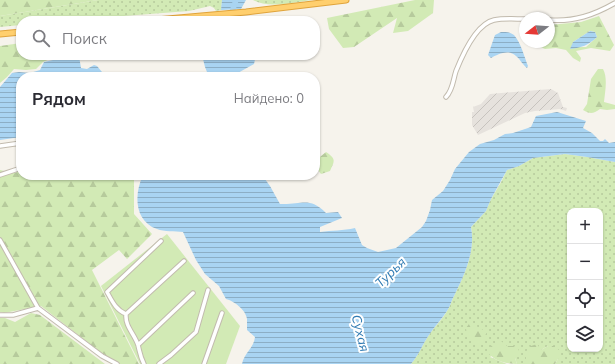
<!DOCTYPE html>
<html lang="ru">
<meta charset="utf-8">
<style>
body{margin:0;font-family:Mulish,sans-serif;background:#f2f2f3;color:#2b2b33}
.controls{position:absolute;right:12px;bottom:12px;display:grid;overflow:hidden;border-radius:8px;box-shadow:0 1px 3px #0004}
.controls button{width:36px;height:36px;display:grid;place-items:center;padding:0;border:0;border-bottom:1px solid #e1e1e2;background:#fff;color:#2b2b33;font:20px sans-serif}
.compass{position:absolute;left:519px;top:12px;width:36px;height:36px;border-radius:50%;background:#fff;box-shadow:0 1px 3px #0004;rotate:253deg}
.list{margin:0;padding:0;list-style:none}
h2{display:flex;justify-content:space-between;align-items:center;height:52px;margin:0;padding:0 16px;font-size:17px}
h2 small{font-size:13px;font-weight:400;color:#7c7c81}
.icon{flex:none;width:22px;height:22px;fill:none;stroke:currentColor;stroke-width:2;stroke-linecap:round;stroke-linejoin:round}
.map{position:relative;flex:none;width:615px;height:364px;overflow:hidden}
.search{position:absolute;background:#fff;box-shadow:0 1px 3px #0004;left:16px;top:16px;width:304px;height:44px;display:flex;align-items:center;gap:10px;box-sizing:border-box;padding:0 14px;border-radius:16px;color:#7c7c81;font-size:15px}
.panel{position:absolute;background:#fff;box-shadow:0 1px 3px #0004;left:16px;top:72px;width:304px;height:108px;border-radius:16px}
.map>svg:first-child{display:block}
.industrial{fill:url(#industrial-furrows)}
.grass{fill:url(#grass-dots);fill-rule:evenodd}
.forest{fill:url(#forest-firs);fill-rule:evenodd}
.garden{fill:#d2eab5}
.water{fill:url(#water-rules)}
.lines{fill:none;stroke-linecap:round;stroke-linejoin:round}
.river{stroke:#a9d4f2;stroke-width:5.5}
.minor-casing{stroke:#c2bbae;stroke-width:5.5}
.highway-casing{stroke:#e0a43c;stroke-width:7}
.minor{stroke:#fff;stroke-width:3.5}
.highway{stroke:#ffcf6e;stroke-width:5}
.labels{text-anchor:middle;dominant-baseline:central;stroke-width:4;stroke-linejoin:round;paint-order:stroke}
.water-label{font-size:13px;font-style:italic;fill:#2e7ab2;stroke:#fff}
</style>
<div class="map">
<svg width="615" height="364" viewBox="0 0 615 364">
<defs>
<pattern id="industrial-furrows" width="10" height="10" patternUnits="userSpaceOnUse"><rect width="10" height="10" fill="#e6e2dd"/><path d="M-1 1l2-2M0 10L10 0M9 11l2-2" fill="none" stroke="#c7c3be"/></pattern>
<pattern id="grass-dots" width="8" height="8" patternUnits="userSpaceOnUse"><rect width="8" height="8" fill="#d2eab5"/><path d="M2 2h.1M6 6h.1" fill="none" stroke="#b6ca9c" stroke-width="1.8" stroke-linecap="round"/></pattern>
<pattern id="forest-firs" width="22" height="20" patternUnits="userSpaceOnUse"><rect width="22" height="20" fill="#d2eab5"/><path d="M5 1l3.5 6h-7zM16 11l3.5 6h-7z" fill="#b6ca9c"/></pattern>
<pattern id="water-rules" width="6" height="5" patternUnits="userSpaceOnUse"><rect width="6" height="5" fill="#a9d4f2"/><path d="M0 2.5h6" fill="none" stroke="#8caec5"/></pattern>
</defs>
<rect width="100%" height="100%" fill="#f6f3ec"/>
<path class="industrial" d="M551 89 558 93 563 107 567 108 566 111 560 109 535 111 525 113 478 135 472 125V112H474L473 107 481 104 490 94Z"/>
<path class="grass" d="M98 0H222L221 10 216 11 214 8 210 6 189 11 59 21H21V25L0 27V16Z
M253 0H312C296 2 267 9 253 0Z
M565 154 587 157 615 162V364H555L558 359 548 346 541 350 526 353V364H517L515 358 514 346H507L490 357 507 364H411C419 355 422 345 429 335 434 327 442 320 447 311 449 308 451 303 452 300 463 278 476 252 471 227L486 211 491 199 500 184 507 170 519 166 533 158ZM570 211H600V349H570Z"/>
<path class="forest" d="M0 0H98L0 16Z
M415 0H434L433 13 408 31 393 33 397 18 354 47 343 48 329 29 327 18Z
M599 16 614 45 610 51 591 48 576 51 581 58 580 62 573 58 566 50 556 48 545 49 532 43V42H549V25L581 22ZM590 31 595 32 597 37 586 47H580L573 42Z
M21 43V55H59L43 62 36 69 26 70 14 69 7 77 0 83V46Z
M598 69H603C608 78 605 92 604 102L615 105V109L607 110 600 109C593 114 590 114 583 110L587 104 591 79Z
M326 152C336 159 335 160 330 171L321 174 318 170 315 161Z
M0 170 14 173 21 171V175H134V214L152 234 127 259 119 250 92 270 139 364H120L100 352 41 306 4 313 0 312Z
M31 313 40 315 105 364H0V318H5L15 322Z
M469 324 474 325 487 332 480 344 473 343 467 336 466 328Z
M501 341 507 346H514L519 350 515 358 517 364C507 364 493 361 488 352L492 345Z
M537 344 541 350 548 346H554L560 351 562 358 558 359 555 364H526V353L528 347Z"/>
<path class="garden" d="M167 234 240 326 226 364H140L101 286Z"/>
<path class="water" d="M222 0H246L241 9 221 10Z
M590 31 595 32 597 37C589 45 581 48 570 49L573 42Z
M501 32C505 32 511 32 514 35 521 43 524 56 528 66L527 68C522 64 520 59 516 56 509 49 498 54 491 58L488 55 495 35Z
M60 55 79 56 81 68 87 69 94 65 97 66 102 72 98 77H21V137L0 140V87L12 73 19 72 30 73 40 70 44 62 53 60Z
M202 55H256L254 64 236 74V77H209L205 67Z
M557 112 586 121 583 128 592 133 600 141H603L605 139 609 143 615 142V162L587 157 565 154 533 158 519 166 507 170 491 199 486 211 471 227C476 252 463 278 452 300 451 303 449 308 447 311 442 319 434 327 429 335 422 345 419 355 411 364H242C244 353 254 348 255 337L247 330C247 326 247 323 247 319 246 310 234 301 226 299L219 286 205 274 196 260 183 232C175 231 164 232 157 229 134 221 134 194 143 175H262L270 186 280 204C302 205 309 196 326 213L338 212 342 218 320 227V232C332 230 343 231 355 228L362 245 367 248 378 252 396 248 422 227 426 221 430 210 432 200 443 191 450 180 455 169 469 152 480 144 494 140 505 134 513 133 531 127 536 116Z"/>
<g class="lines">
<path class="river" d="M229 21 236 0"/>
<g class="minor-casing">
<path id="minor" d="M549 20C574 22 594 15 615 3
M446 97C453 90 453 80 456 71 462 56 476 24 494 20 504 18 515 19 525 19
M0 146 21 143
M0 175 21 168
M0 240 38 308 102 356 117 364
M126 314C116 310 112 301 107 292L161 241
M0 315H13L38 308
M138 345 193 293
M144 364C140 356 140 353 138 345 134 333 125 327 126 314L184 261
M159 364 171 355 196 332 208 290
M204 364 222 313"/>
</g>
<g class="highway-casing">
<path id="highway" d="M145 21 246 12 346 0
M0 34 21 32"/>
</g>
<use href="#minor" class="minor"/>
<use href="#highway" class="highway"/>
</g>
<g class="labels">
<g class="water-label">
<text transform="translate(390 272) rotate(-44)">Турья</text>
<text transform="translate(361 333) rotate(76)">Сухая</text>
</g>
</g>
</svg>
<div class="controls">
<button>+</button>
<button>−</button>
<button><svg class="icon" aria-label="locate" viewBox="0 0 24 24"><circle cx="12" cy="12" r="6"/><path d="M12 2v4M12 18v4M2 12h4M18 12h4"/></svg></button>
<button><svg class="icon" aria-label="layers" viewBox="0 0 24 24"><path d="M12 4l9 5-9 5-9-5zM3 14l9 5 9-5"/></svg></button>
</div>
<svg class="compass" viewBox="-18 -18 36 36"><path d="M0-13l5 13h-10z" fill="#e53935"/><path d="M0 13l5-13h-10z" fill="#7c7c81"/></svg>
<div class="search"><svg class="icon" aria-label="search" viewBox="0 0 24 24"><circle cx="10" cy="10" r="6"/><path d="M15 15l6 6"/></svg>Поиск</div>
<section class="panel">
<h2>Рядом<small>Найдено: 0</small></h2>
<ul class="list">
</ul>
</section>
</div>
